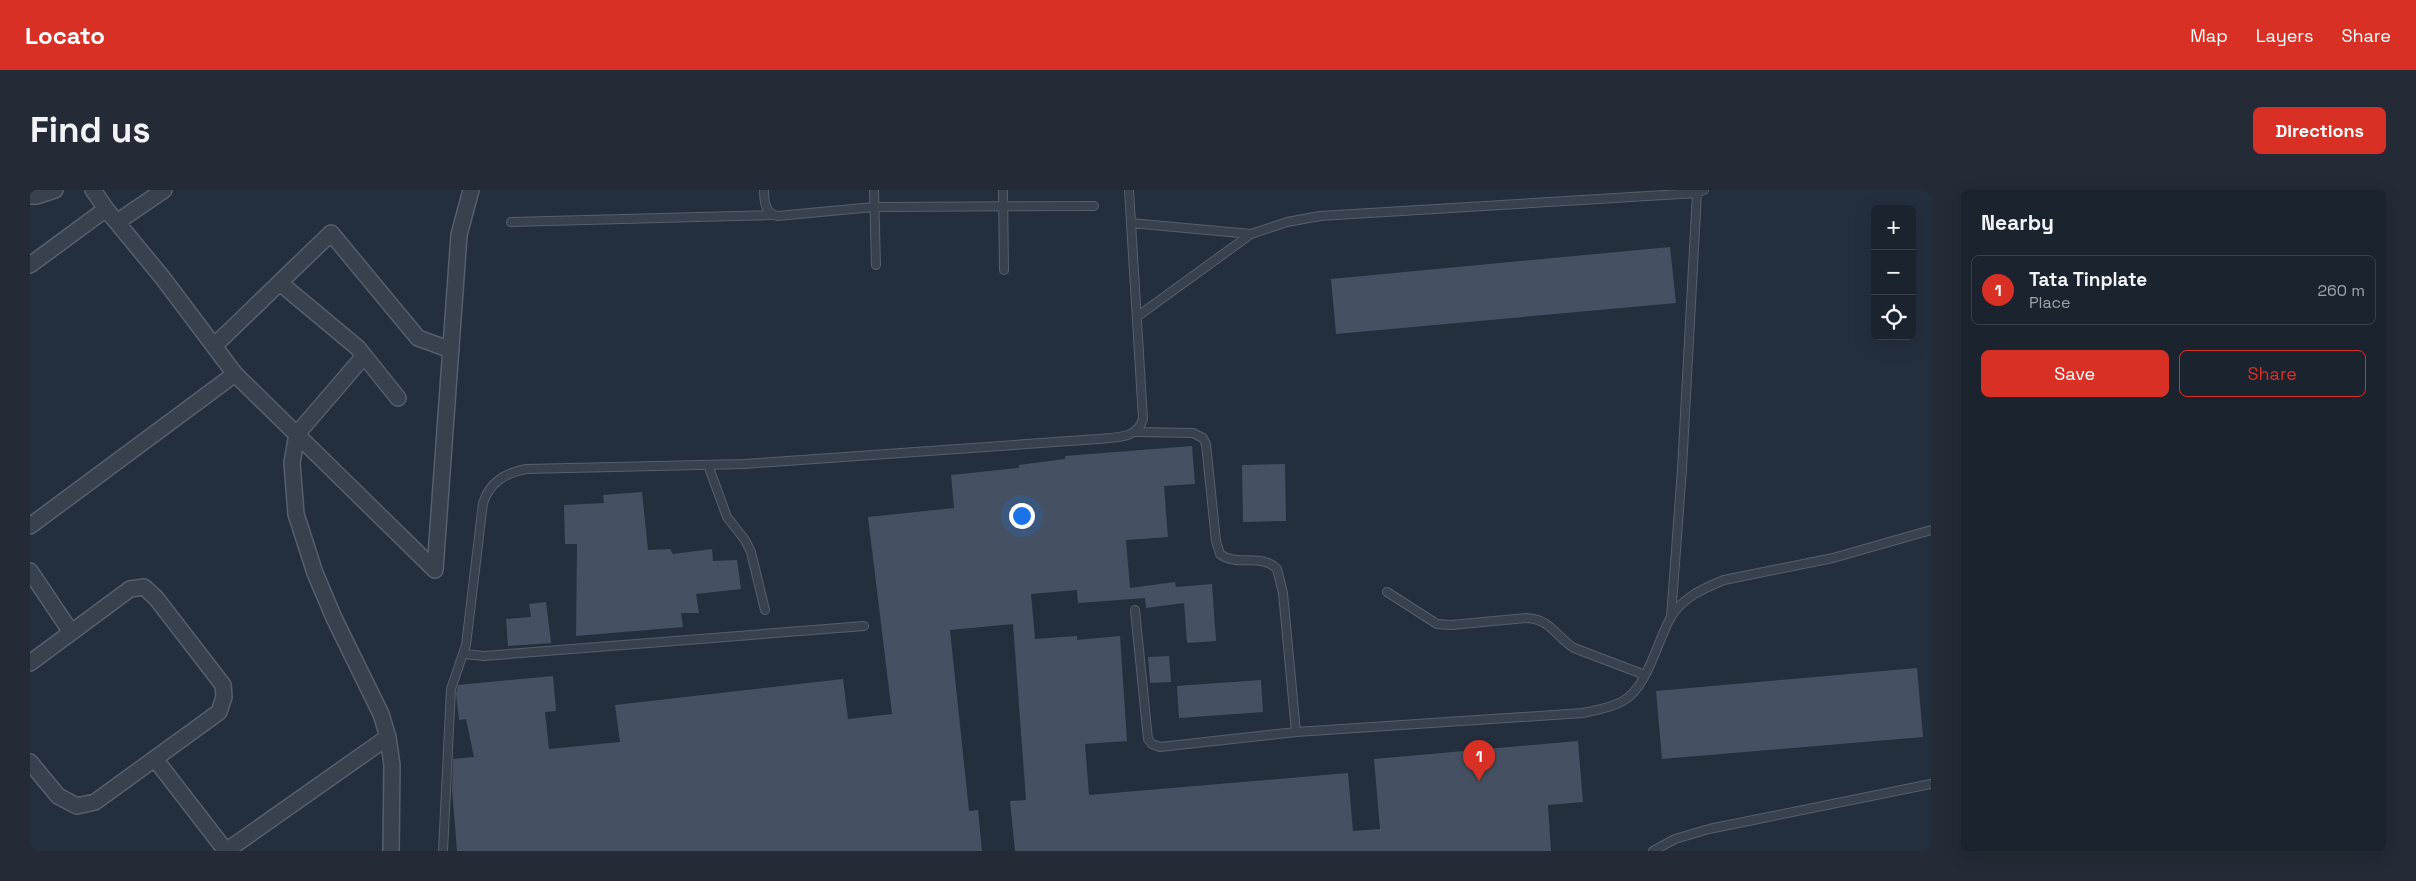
<!DOCTYPE html>
<meta charset="utf-8">
<style>
body{margin:0;font-family:"Space Grotesk",sans-serif;background:#242b36;color:#f1f3f6}
.controls{position:absolute;right:15px;top:15px;display:grid;overflow:hidden;border-radius:8px;box-shadow:0 5px 20px #0002}
.controls button{width:45px;height:45px;display:grid;place-items:center;padding:0;border:0;border-bottom:1px solid #39404a;background:#1b232e;color:#f1f3f6;font:25px sans-serif}
.you{position:absolute;left:991px;top:325px;width:18px;height:18px;margin:-12px;border:4px solid #fff;border-radius:50%;background:#1a73e8;box-shadow:0 0 0 8px #1a73e833}
.badge{display:grid;place-items:center;width:32px;height:32px;border-radius:50%;background:#d93025;color:#fff;font-size:16px;font-weight:700}
.pin{position:absolute;translate:-50% -41px;filter:drop-shadow(0 1px 2px #0008)}
.pin::after{content:'';position:absolute;top:26px;width:18px;height:15px;background:inherit;clip-path:polygon(0 0,100% 0,50% 100%)}
.list{margin:0;padding:0;list-style:none}
h2{display:flex;justify-content:space-between;align-items:center;height:65px;margin:0;padding:0 20px;font-size:21px}
h2 small{font-size:16px;font-weight:400;color:#a0a4aa}
.list li{display:grid;grid-template-columns:32px 1fr auto;gap:15px;align-items:center;box-sizing:border-box;height:70px;margin:0 10px 10px;padding:0 10px;border:1px solid #39404a;border-radius:8px}
.list b{display:block;font-size:19px;white-space:nowrap}
.list p{margin:0;font-size:16px;white-space:nowrap;color:#a0a4aa}
.list em{font-size:16px;font-style:normal;color:#a0a4aa}
.actions{display:flex;gap:10px;padding:15px 20px}
.actions a{flex:1;padding:11px 0;border:1px solid #d93025;border-radius:8px;text-align:center;font-size:18px;color:#d93025}
.actions .main{background:#d93025;color:#fff}
.icon{flex:none;width:28px;height:28px;fill:none;stroke:currentColor;stroke-width:2;stroke-linecap:round;stroke-linejoin:round}
.map{position:relative;flex:none;width:1901px;height:661px;overflow:hidden;border-radius:8px}
header{display:flex;align-items:center;gap:30px;box-sizing:border-box;height:70px;padding:0 25px;background:#d93025;color:#fff}
header strong{font-size:24px}
nav{display:flex;gap:28px;margin-inline-start:auto;font-size:18px}
.intro{display:flex;align-items:center;justify-content:space-between;box-sizing:border-box;height:120px;padding:0 30px}
h1{margin:0;font-size:35px}
.button{padding:12px 22px;border-radius:8px;background:#d93025;color:#fff;font-size:18px;font-weight:700}
main{display:flex;gap:30px;padding:0 30px}
aside{flex:1;background:#1b232e;border-radius:8px;box-shadow:0 5px 20px #0002}
.map>svg:first-child{display:block}
.building{fill:#455162}
.lines{fill:none;stroke-linecap:round;stroke-linejoin:round}
.lane-casing{stroke:#565f6c;stroke-width:10}
.street-casing{stroke:#565f6c;stroke-width:18}
.lane{stroke:#38414e;stroke-width:8}
.street{stroke:#38414e;stroke-width:15}
</style>
<header>
<strong>Locato</strong>
<nav><a>Map</a><a>Layers</a><a>Share</a></nav>
</header>
<div class="intro"><h1>Find us</h1><a class="button">Directions</a></div>
<main>
<div class="map">
<svg width="1901" height="661" viewBox="0 0 1901 661">
<rect width="100%" height="100%" fill="#242f3e"/>
<path class="building" d="M1640 57 1646 113 1306 144 1301 89Z
M1162 256 1165 294 1134 296 1138 347 1096 350 1100 398 1145 392 1146 397 1182 394 1186 451 1157 453 1154 413 1116 418 1115 408 1048 413 1047 400 1001 404 1005 449 1047 446V450L1090 446 1097 551 1055 554 1059 605 1318 583 1323 641 1350 639 1344 569 1548 551 1553 612 1518 615 1521 661H985L980 611 996 610 983 434 920 440 939 621 948 620 952 661H427L422 599 423 569 444 567 436 529 429 530 426 504 428 495 523 486 526 521 515 522 519 559 590 552 585 515 813 489 818 529 862 524 838 327 924 318 921 285 989 278V275L1035 269V266Z
M1255 274 1256 331 1213 332 1212 275Z
M612 302 618 360 640 359 643 364 682 359 683 371 707 370 711 399 666 404 669 423H651L653 437 546 446 547 354H535L534 315 574 313 573 305Z
M516 412 521 453 478 456 476 429 501 427 499 414Z
M1139 466 1141 492 1120 493 1118 467Z
M1887 478 1893 547 1632 569 1626 501Z
M1231 490 1233 522 1149 528 1147 496Z"/>
<g class="lines">
<g class="lane-casing">
<path id="lane" d="M734 0C734 11 735 23 747 26L844 17 1064 16
M844 0 846 75
M973 0 974 80
M481 32 742 25
M1101 33 1221 44
M1108 126 1221 44 1257 32 1290 26 1667 3 1674 0
M1106 242 1163 243 1173 248 1176 254 1186 351 1190 364C1206 377 1233 363 1247 379L1253 403 1266 542
M678 275 697 327 715 350 721 362 735 420
M1357 402 1407 434 1421 435 1497 428C1522 430 1525 446 1544 458L1615 485
M1105 420 1118 549 1122 554 1130 557 1266 542 1553 523C1567 520 1581 518 1593 511 1618 497 1627 451 1641 427 1652 408 1674 398 1694 390L1803 368 1901 340
M1641 427 1652 279 1667 3
M434 464 454 466 834 436
M413 661 421 499 436 455 453 313C460 292 475 283 496 279L714 274 1068 249C1086 247 1107 249 1113 229L1099 0
M1623 661 1645 649 1679 639 1901 594"/>
</g>
<g class="street-casing">
<path id="street" d="M63 0 76 19 132 87 205 184 405 380
M0 6H7L25 0
M87 32 134 0
M0 75 76 19
M250 93 328 158 368 208
M184 156 301 43 388 148 421 160
M334 166 267 244 262 273 266 324 285 383 304 428 351 524 358 547 362 575 361 661
M0 336 205 184
M405 380 429 45 441 0
M0 381 41 442
M0 473 100 399 114 397 126 408 193 495 194 507 189 522 65 612 47 616 28 606 0 572
M125 569 196 661
M196 661 358 547"/>
</g>
<use href="#lane" class="lane"/>
<use href="#street" class="street"/>
</g>
</svg>
<div class="controls">
<button>+</button>
<button>−</button>
<button><svg class="icon" aria-label="locate" viewBox="0 0 24 24"><circle cx="12" cy="12" r="6"/><path d="M12 2v4M12 18v4M2 12h4M18 12h4"/></svg></button>
</div>
<div class="you"></div>
<div class="pin badge" style="left:1449px;top:591px">1</div>
</div>
<aside>
<h2>Nearby<small></small></h2>
<ul class="list">
<li><span class="badge">1</span><div><b>Tata Tinplate</b><p>Place</p></div><em>260 m</em></li>
</ul>
<div class="actions"><a class="main">Save</a><a>Share</a></div>
</aside>
</main>
